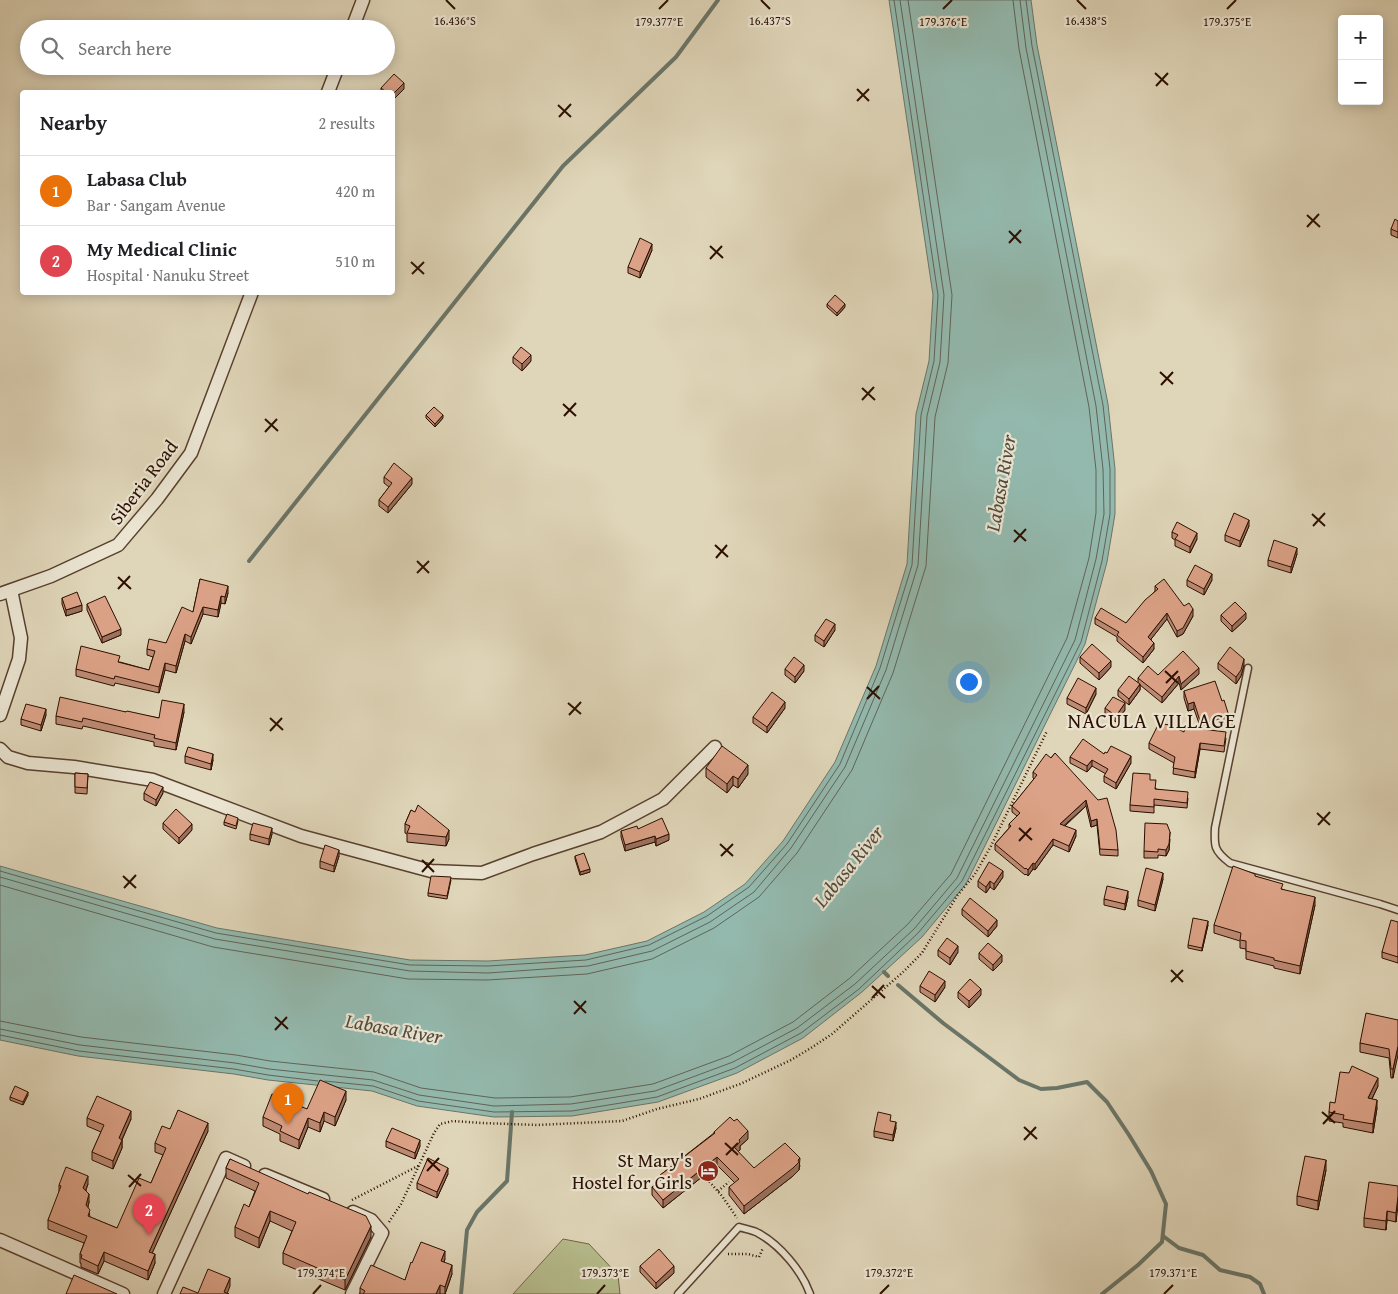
<!DOCTYPE html>
<meta charset="utf-8">
<style>
body{margin:0;font-family:"Gentium Book Plus",serif;background:#f2f2f2;color:#202124}
.controls{position:absolute;right:15px;top:15px;display:grid;overflow:hidden;border-radius:5px;box-shadow:0 2px 12px #0003}
.controls button{width:45px;height:45px;display:grid;place-items:center;padding:0;border:0;border-bottom:1px solid #e0e0e0;background:#fff;color:#202124;font:25px sans-serif}
.you{position:absolute;left:968px;top:681px;width:18px;height:18px;margin:-12px;border:4px solid #fff;border-radius:50%;background:#1a73e8;box-shadow:0 0 0 8px #1a73e833}
.badge{display:grid;place-items:center;width:32px;height:32px;border-radius:50%;background:#db2777;color:#fff;font-size:16px;font-weight:700}
.pin{position:absolute;translate:-50% -41px;filter:drop-shadow(0 1px 2px #0008)}
.pin::after{content:'';position:absolute;top:26px;width:18px;height:15px;background:inherit;clip-path:polygon(0 0,100% 0,50% 100%)}
.list{margin:0;padding:0;list-style:none}
h2{display:flex;justify-content:space-between;align-items:center;height:65px;margin:0;padding:0 20px;font-size:21px}
h2 small{font-size:16px;font-weight:400;color:#757577}
.list li{display:grid;grid-template-columns:32px 1fr auto;gap:15px;align-items:center;box-sizing:border-box;height:70px;padding:0 20px;border-top:1px solid #e0e0e0}
.list b{display:block;font-size:19px;white-space:nowrap}
.list p{margin:0;font-size:16px;white-space:nowrap;color:#757577}
.list em{font-size:16px;font-style:normal;color:#757577}
.icon{flex:none;width:28px;height:28px;fill:none;stroke:currentColor;stroke-width:2;stroke-linecap:round;stroke-linejoin:round}
.map{position:relative;flex:none;width:1398px;height:1294px;overflow:hidden}
.search{position:absolute;background:#fff;box-shadow:0 2px 12px #0003;left:20px;top:20px;width:375px;height:55px;display:flex;align-items:center;gap:12px;box-sizing:border-box;padding:0 18px;border-radius:28px;color:#757577;font-size:19px}
.panel{position:absolute;background:#fff;box-shadow:0 2px 12px #0003;left:20px;top:90px;width:375px;height:205px;border-radius:5px}
.map>svg:first-child{display:block}
.green{fill:#b6bc8c;stroke:#716646}
.water{fill:#93b9ae;stroke:#6a7568}
.lines{fill:none;stroke-linecap:round;stroke-linejoin:round}
.shore{stroke:#606457;stroke-width:1}
.stream{stroke:#6a7568;stroke-width:4}
.service-casing{stroke:#59402e;stroke-width:9}
.minor-casing{stroke:#59402e;stroke-width:15}
.path{stroke:#2c0f00;stroke-width:2.5;stroke-dasharray:1 2.5;stroke-linecap:butt}
.service{stroke:#eae4d1;stroke-width:6}
.minor{stroke:#eae4d1;stroke-width:12}
.wall{fill:#bd8b74;stroke:#2c0f00}
.shaded-wall{fill:#9a715e;stroke:#2c0f00}
.building{fill:#dca287;stroke:#2c0f00}
.ticks{fill:none;stroke:#2c0f00;stroke-width:2}
.labels{text-anchor:middle;dominant-baseline:central;stroke-width:4.5;stroke-linejoin:round;paint-order:stroke}
.street-label{font-size:19px;fill:#2c0f00;stroke:#eae4d1}
.poi-label{font-size:19px;fill:#2c0f00;stroke:#eae4d1;text-anchor:end}
.water-label{font-size:20px;font-style:italic;fill:#504a3d;stroke:#eae4d1}
.quarter-label{font-size:21px;letter-spacing:1px;fill:#2c0f00;stroke:#eae4d1}
.ticks-label{font-size:12px;text-anchor:middle;fill:#2c0f00;stroke:#eae4d1;stroke-width:4.5;stroke-linejoin:round;paint-order:stroke}
</style>
<div class="map">
<svg width="1398" height="1294" viewBox="0 0 1398 1294">
<rect width="100%" height="100%" fill="#dfd5b8"/>
<filter id="stains"><feTurbulence type="fractalNoise" baseFrequency=".004" numOctaves="4"/><feColorMatrix values="0 0 0 0 .2 0 0 0 0 .09 0 0 0 0 .02 0 0 0 .5 -.17"/></filter>
<radialGradient id="worn" r=".72"><stop offset=".6" stop-color="#630" stop-opacity="0"/><stop offset="1" stop-color="#630" stop-opacity=".3"/></radialGradient>
<path class="green" d="M563 1239 589 1244 618 1275 620 1294H513Z"/>
<path class="water" d="M889 0H1031L1037 45 1108 404 1115 469V514L1107 562 1085 644 966 884 922 937 862 992 803 1038 737 1073 658 1102 572 1116 494 1117 417 1106 372 1091 268 1080 234 1074 78 1056 0 1040V866L217 928 410 960 488 961 585 955 647 941 704 912 745 884 783 841 835 762 876 666 907 564 916 414 929 361 933 295Z"/>
<g class="lines">
<path class="shore" d="M0 871 216 933 410 965 488 966 586 960 649 945 707 916 749 887 787 844 840 764 880 668 912 565 921 415 934 361 938 295 894 0
M0 877 215 939 410 971 488 973 588 966 652 951 710 922 754 892 791 848 845 767 886 670 918 565 927 416 940 362 944 295 900 0
M0 885 213 947 408 979 487 980 587 974 652 959 714 928 759 897 797 853 852 770 893 673 926 566 935 417 948 363 952 295 908 0
M0 1021 81 1037 236 1055 270 1061 374 1072 421 1088 495 1098 570 1097 653 1084 729 1056 793 1022 850 978 908 924 951 874 1067 638 1089 558 1096 513V470L1089 407 1019 49 1013 0
M0 1029 80 1045 235 1063 269 1069 373 1080 419 1095 494 1106 571 1104 655 1091 733 1062 797 1028 855 984 914 929 957 878 1075 640 1096 559 1104 514 1103 469 1096 406 1026 48 1020 0
M0 1035 79 1051 234 1069 268 1075 318 1081
M325 1081 373 1086 418 1101 494 1112 572 1111 657 1097 735 1068 801 1033 859 989 918 933 962 881 1081 642 1102 561 1110 514V469L1103 405 1032 46 1026 0"/>
<path class="stream" d="M249 561 563 166 676 57 718 0
M884 972 888 976
M898 985 943 1023 1019 1080 1041 1089 1057 1088 1087 1082 1107 1102 1129 1135 1151 1171 1166 1204 1162 1242 1138 1265 1102 1294
M1163 1236 1179 1248 1203 1255 1220 1270 1250 1277 1260 1284 1264 1294
M461 1294 467 1230 477 1212 507 1181 512 1112"/>
<g class="service-casing">
<path id="service" d="M1248 668 1215 828C1214 846 1214 851 1230 863L1380 904 1398 910
M678 1294 739 1227C745 1229 753 1230 758 1233 780 1245 802 1271 810 1294"/>
</g>
<g class="minor-casing">
<path id="minor" d="M352 29 363 0
M328 92 338 66
M0 594 51 576 118 545 157 499 191 453 252 292
M0 715 19 659 21 638 11 590
M0 749 8 757 28 763 74 767 153 780 301 836 431 871 482 873 533 854 601 832 663 799 715 747
M265 1175 323 1199
M0 1240 123 1294
M164 1294 226 1158 244 1166
M352 1294 382 1233 371 1220 353 1212"/>
</g>
<path class="path" d="M707 1179 722 1196 737 1218
M718 1191 729 1182
M352 1200 418 1166
M389 1222 401 1204 434 1133 440 1124 453 1121 482 1123 537 1125 622 1121 657 1109 699 1099 740 1084 791 1060 811 1048 832 1034 902 973 922 953 957 896 975 874 991 846 1047 731
M728 1254H748L759 1257 763 1248"/>
<use href="#service" class="service"/>
<use href="#minor" class="minor"/>
</g>
<path class="wall" d="M381 88 404 89 392 92H381Z
M1398 221V238L1391 235V229Z
M652 250 640 278 628 273V267Z
M827 304 845 307 837 316 827 307Z
M513 357 531 361 522 371 513 363Z
M426 415 443 418 435 427 426 418Z
M384 477 412 484 388 513 379 506V500L389 487 384 483Z
M1249 526 1240 547 1225 541V535Z
M1172 532 1197 539 1190 553 1175 546V540L1172 538Z
M1297 554 1291 573 1268 566V560Z
M200 579 228 593 225 604 221 603 218 617 203 614 191 644 185 641 176 673 165 670 159 693 115 683 114 686 76 676V669L120 662 149 670 153 657 147 655V649L166 643 193 612Z
M1187 580H1212L1204 595 1187 586Z
M1155 586 1184 606 1193 616 1183 634 1177 637 1167 619 1151 639 1154 649 1143 663 1117 641V637L1095 624V618L1126 623 1155 591Z
M62 598 82 611 66 616 62 604Z
M87 604 121 635 102 643 87 610Z
M1221 615 1246 619 1232 632 1221 621Z
M835 630 824 647 815 641V635Z
M1080 657 1111 667 1099 680 1080 663Z
M1218 663 1244 665 1241 676 1236 684 1218 669Z
M785 669 804 671 795 683 785 675Z
M1199 674 1181 690 1179 683 1162 703 1140 685V690L1129 705 1118 696V690L1138 683V678L1158 675Z
M1184 691 1229 722 1205 729 1226 738 1224 752 1200 749 1195 778 1173 774 1174 763 1149 749V743L1184 732 1201 729 1194 709 1188 711 1184 698Z
M1096 694 1086 714 1067 704V698Z
M785 708 767 733 753 723V717Z
M1105 708 1125 710 1116 722 1105 714Z
M126 712 159 718 184 712 176 750 154 746V742L83 726 82 729 56 724V716Z
M46 715 41 731 21 725V719Z
M1055 753 1118 850V856L1100 855 1097 825 1091 827 1086 806 1065 826 1076 836 1069 852 1053 845 1035 870 1033 869 1028 876 1026 874 1025 875 995 850V844L1009 828V824L1017 816 1012 812V806L1034 779 1033 778V772L1051 758Z
M1104 754 1131 763 1116 789 1104 782V776L1106 774 1092 766 1087 772 1070 763V757Z
M185 756 213 760 211 770 185 763Z
M706 768 748 774 738 788 733 785 727 793 706 777Z
M75 773 88 774 87 794 75 793Z
M1150 780 1156 789 1188 798 1187 808 1154 805V813L1130 811V805Z
M144 793H163L156 806 144 800Z
M411 810 449 839 446 846 407 842V834L405 833V824Z
M238 821 236 829 224 825V822Z
M163 823 192 830 179 844 163 829Z
M638 829 669 840 656 846 655 842 625 851 621 837V831Z
M250 834H272L269 845 250 840Z
M1170 839 1169 850 1166 856 1158 855V858H1144V851Z
M339 856 334 872 320 868V861Z
M575 856 590 872 580 875 575 859Z
M1255 876 1315 905 1300 974 1274 968V966L1246 959V949L1240 948V941L1214 933V925Z
M1003 877 994 890 990 887 986 893 978 887V881Z
M1163 879 1155 911 1138 906V900Z
M451 880 447 899 428 896V893Z
M1128 897 1125 910 1104 905V899Z
M962 909 997 926 988 937 962 915Z
M1398 922V963L1382 958V952Z
M1208 925 1202 951 1188 948V945Z
M938 950 958 952 950 965 938 956Z
M979 953 1002 962 993 971 979 959Z
M920 986 945 987 935 1002 920 992Z
M958 992 981 995 969 1008 958 998Z
M1398 1020 1393 1078H1391L1389 1058 1360 1052V1043Z
M1378 1086 1372 1099 1377 1108 1373 1133 1343 1127V1123L1329 1121V1112L1335 1103Z
M28 1095 23 1105 10 1100V1097Z
M346 1100 335 1126 324 1121 320 1132 308 1127 299 1149 280 1141V1134L263 1126V1117L307 1109Z
M87 1118 131 1119 122 1140V1148L113 1169 92 1160V1152L101 1132 87 1126Z
M896 1128 893 1141 874 1137V1131Z
M170 1129 208 1131 152 1253 155 1263 148 1280 104 1261 98 1274 81 1267V1263H80V1254L84 1243 48 1229V1220L59 1194V1185L88 1184 86 1190 89 1202 88 1207 90 1217 117 1228 151 1183 163 1155 155 1152V1143Z
M714 1132 748 1139 740 1146V1150L738 1152 754 1168 800 1165 799 1170 793 1176 744 1214 729 1195V1187L735 1183 717 1165 663 1208 652 1195V1187L659 1181V1176L714 1133Z
M386 1141 420 1146 415 1159 386 1147Z
M230 1159 371 1237 345 1290 283 1264V1253L292 1231 270 1221 259 1248 235 1237V1227L249 1207 255 1191 226 1178V1168Z
M1326 1170 1318 1210 1297 1205V1196Z
M448 1174 437 1198 417 1189V1183Z
M1398 1186 1396 1222 1387 1220 1386 1230 1364 1227V1218Z
M445 1259 444 1262 452 1274 445 1294H360V1288L405 1280 412 1263Z
M640 1266 674 1273 656 1289 640 1272Z"/>
<path class="shaded-wall" d="M404 83V89L392 101V95Z
M652 244V250L640 278V272Z
M845 304V307L837 316V313Z
M531 355V361L522 371V364Z
M443 415V418L435 427V424Z
M412 478V484L388 513V507Z
M1249 520V526L1240 547V541Z
M1197 533V539L1190 553V547Z
M1297 548V554L1291 573V567Z
M1212 574V580L1204 595V589Z
M228 586V593L225 604V597Z
M221 596V603L218 617V610Z
M82 605V611L66 616V610Z
M203 607V614L191 644V637Z
M1193 609V616L1183 634 1177 637V631Z
M1167 613V619L1148 643V637Z
M1246 613V619L1232 632V626Z
M835 624V630L824 647V641Z
M121 629V635L102 643V637Z
M185 634V641L176 673V666Z
M1154 643V649L1143 663V657Z
M1244 659V665L1241 676 1236 684V677Z
M1111 661V667L1099 680V673Z
M165 663V670L159 693V687Z
M804 665V671L795 683V677Z
M1199 668V674L1181 690V684Z
M1179 676V683L1162 703V697Z
M1140 684V690L1129 705V699Z
M1096 688V694L1086 714V708Z
M785 702V708L767 733V727Z
M1194 702V709L1188 711V704Z
M1125 703V710L1116 722V716Z
M184 704V712L176 750V743Z
M46 709V715L41 731V725Z
M1229 716V722L1201 731V724Z
M1200 743V749L1195 778V772Z
M213 754V760L211 770V764Z
M1131 756V763L1116 789V783Z
M1092 760V766L1087 772V766Z
M748 765V774L738 788V779Z
M733 776V785L727 793V784Z
M163 787V793L156 806V800Z
M1086 800V806L1060 829V824Z
M1097 819V825L1091 827V821Z
M192 824V830L179 844V838Z
M272 828V834L269 845V839Z
M449 830V839L446 846V837Z
M1076 830V836L1069 852V846Z
M1170 832 1169 850 1166 856V850Z
M669 834V840L656 846V839Z
M655 836V842L625 851V845Z
M1053 839V845L1035 870V864Z
M339 850V856L334 872V866Z
M1033 863V869L1028 876V870Z
M590 869V872L580 875V872Z
M1003 871V877L994 890V884Z
M1163 873V879L1155 911V905Z
M990 881V887L986 893V887Z
M1128 891V897L1125 910V904Z
M1315 897V905L1300 974V966Z
M997 920V926L988 937V931Z
M1208 921V925L1202 951V948Z
M958 946V952L950 965V958Z
M1002 955V962L993 971V965Z
M945 981V987L935 1002V995Z
M981 989V995L969 1008V1001Z
M1398 1046V1055L1393 1078V1069Z
M1378 1078V1086L1368 1107V1098Z
M346 1091V1100L335 1126V1117Z
M28 1092V1095L23 1105V1102Z
M1377 1100V1108L1373 1133V1124Z
M131 1111V1119L119 1146V1138Z
M324 1112V1121L320 1132V1123Z
M308 1118V1127L299 1149V1140Z
M896 1122V1128L893 1141V1135Z
M208 1123V1131L149 1260V1252Z
M748 1131V1139L740 1146V1150L734 1155V1147L739 1140Z
M122 1140V1148L113 1169V1161Z
M420 1140V1146L415 1159V1153Z
M717 1157V1165L663 1208V1200Z
M800 1158 799 1170 793 1176 744 1214V1206Z
M1326 1160V1170L1318 1210V1201Z
M448 1168V1174L437 1198V1192Z
M88 1176V1184L83 1197V1188Z
M89 1194V1202L86 1213V1205Z
M1398 1196V1206L1396 1222V1213Z
M270 1211V1221L259 1248V1238Z
M1387 1211V1220L1386 1230V1221Z
M371 1226V1237L345 1290V1280Z
M445 1251V1259L441 1269V1261Z
M104 1252V1261L98 1274V1266Z
M155 1254V1263L148 1280V1271Z
M452 1265V1274L445 1294V1287Z
M674 1266V1273L656 1289V1283Z
M230 1278V1286L227 1294 224 1292Z
M440 1285V1294H436Z"/>
<path class="building" d="M394 74 404 83 392 95V92H386L381 88Z
M1395 219 1398 221V232L1391 229Z
M640 238 652 244 640 272 628 267Z
M835 295 845 304 837 313 827 304Z
M521 347 531 355 522 364 513 357Z
M434 407 443 415 435 424 426 415Z
M394 463 412 478 388 507 379 500 392 483 384 477Z
M1234 513 1249 520 1240 541 1225 535Z
M1177 522 1197 533 1190 547 1175 539 1178 535 1172 532Z
M1274 540 1297 548 1291 567 1268 560Z
M1195 565 1212 574 1204 589 1187 580Z
M200 579 228 586 225 597 221 596 218 610 203 607 191 637 185 634 176 666 165 663 159 687 115 676 114 679 76 669 81 646 120 656 118 662 149 670 155 651 147 649 149 639 166 643 182 607 193 612Z
M1164 579 1184 606 1189 603 1193 609 1183 628 1177 631 1167 613 1148 637 1154 643 1143 657 1117 635 1119 632 1095 618 1101 608 1126 623 1145 600 1158 589 1155 586Z
M77 592 82 605 66 610 62 598Z
M105 596 121 629 102 637 87 604Z
M1235 602 1246 613 1232 626 1221 615Z
M826 619 835 624 824 641 815 635Z
M1092 644 1111 661 1099 673 1080 657Z
M1230 647 1244 659 1241 670 1236 677 1218 663Z
M1183 651 1199 668 1181 684 1179 676 1162 697 1138 678 1148 666 1158 675Z
M794 657 804 665 795 677 785 669Z
M1129 676 1140 684 1129 699 1118 690Z
M1078 678 1096 688 1086 708 1067 698Z
M1215 681 1222 701 1224 700 1229 716 1201 724 1194 702 1188 704 1184 691Z
M772 692 785 702 767 727 753 717Z
M60 697 126 712 127 711 159 718 162 700 184 704 176 743 154 738 155 735 83 718 82 722 56 716Z
M1113 697 1125 703 1116 716 1105 708Z
M26 704 46 709 41 725 21 719Z
M1159 723 1169 725 1184 732 1185 727 1226 732 1224 746 1200 743 1195 772 1173 768 1175 757 1149 743Z
M1083 739 1104 754 1105 752 1107 753 1111 746 1131 756 1116 783 1104 776 1108 769 1092 760 1087 766 1070 757Z
M722 746 748 765 738 779 733 776 727 784 706 768Z
M188 747 213 754 211 764 185 756Z
M1055 753 1098 800 1107 798 1116 830 1118 850 1100 849 1097 819 1091 821 1086 800 1060 824 1076 830 1069 846 1053 839 1035 864 1033 863 1028 870 1026 868 1025 869 995 844 1011 826 1009 824 1020 813 1012 806 1037 775 1033 772 1046 754 1051 758Z
M75 773 88 774 87 788 75 787Z
M1133 773 1150 774V780H1156L1155 789 1188 792 1187 803 1154 799V807L1130 805Z
M150 782 163 787 156 800 144 793Z
M418 805 449 830 446 837 407 833 410 826 405 824 411 810 415 812Z
M176 809 192 824 179 838 163 823Z
M227 814 238 818 236 826 224 822Z
M662 818 669 834 656 839 655 836 625 845 621 831 637 826 638 829Z
M253 823 272 828 269 839 250 834Z
M1145 823 1167 824 1170 832 1169 844 1166 850 1158 849V852L1144 851Z
M325 845 339 850 334 866 320 861Z
M584 853 590 869 580 872 575 856Z
M989 862 1003 871 994 884 990 881 986 887 978 881Z
M1233 866 1255 874V876L1283 884 1281 889 1315 897 1300 966 1274 960V958L1246 951V941L1240 940 1241 933 1214 925Z
M1146 868 1163 873 1155 905 1138 900Z
M431 876 451 877 447 896 428 893Z
M1107 886 1128 891 1125 904 1104 899Z
M970 898 997 920 988 931 962 909Z
M1193 918 1208 921 1202 948 1188 945Z
M1391 920 1398 922V957L1382 952Z
M947 938 958 946 950 958 938 950Z
M988 943 1002 955 993 965 979 953Z
M929 971 945 981 935 995 920 986Z
M970 979 981 989 969 1001 958 992Z
M1366 1013 1398 1020V1046L1393 1069H1391L1389 1049 1360 1043Z
M1352 1066 1378 1078 1368 1098 1377 1100 1373 1124 1343 1119 1344 1115 1329 1112 1330 1102 1335 1103 1340 1072 1349 1073Z
M320 1080 346 1091 335 1117 324 1112 320 1123 308 1118 299 1140 280 1131 282 1126 263 1117 272 1094 307 1109Z
M15 1086 28 1092 23 1102 10 1097Z
M97 1096 131 1111 119 1138 122 1140 113 1161 92 1152 104 1125 87 1118Z
M178 1110 208 1123 149 1252 155 1254 148 1271 104 1252 98 1266 81 1258 82 1255 80 1254 87 1236 48 1220 61 1186 59 1185 66 1167 88 1176 83 1188 89 1194 86 1205 90 1210 88 1216 117 1228 139 1178 151 1183 166 1148 155 1143 162 1126 170 1129Z
M878 1112 891 1115 890 1121 896 1122 893 1135 874 1131Z
M730 1117 734 1121 737 1119 748 1131 739 1140 740 1142 734 1147 754 1168 785 1143 800 1158 798 1160 799 1162 793 1168 744 1206 729 1187 739 1179 717 1157 663 1200 652 1187 661 1180 659 1176 715 1133 714 1132Z
M392 1128 420 1140 415 1153 386 1141Z
M1305 1156 1326 1160 1318 1201 1297 1196Z
M428 1158 448 1168 437 1192 417 1183Z
M230 1159 308 1194 309 1192 366 1216 371 1226 345 1280 283 1253 296 1222 270 1211 259 1238 235 1227 244 1204 249 1207 259 1183 226 1168Z
M1369 1182 1398 1186V1196L1396 1213 1387 1211 1386 1221 1364 1218Z
M421 1242 445 1251 441 1261 452 1265 445 1287 440 1285 436 1294H363L365 1291 360 1288 371 1265 405 1280 411 1262 412 1263Z
M659 1249 674 1266 656 1283 640 1266Z
M208 1269 230 1278 224 1292 229 1294H180L183 1287 198 1293Z
M74 1275 117 1294H66Z"/>
<path class="ticks" d="M446 0 455 9M761 0 770 9M1077 0 1086 9M659 9 668 0M943 9 952 0M1227 9 1236 0M1155 73 1168 85M1156 86 1168 73M857 89 869 101M857 101 869 89M558 105 571 117M559 117 571 104M1307 215 1320 227M1307 227 1319 214M1009 231 1021 243M1009 243 1021 230M710 246 723 258M710 259 722 246M411 262 424 274M412 274 424 262M1160 372 1173 384M1161 385 1173 372M862 388 875 400M862 400 874 387M563 404 576 416M564 416 576 403M265 419 278 431M265 432 277 419M1312 514 1325 526M1313 526 1325 513M1014 530 1026 541M1014 542 1026 529M715 545 728 557M716 558 727 545M417 561 429 573M417 573 429 561M118 577 131 589M118 589 130 576M1165 671 1178 683M1166 683 1178 671M867 687 880 699M867 699 879 686M568 703 581 714M569 715 581 702M270 718 283 730M270 731 282 718M1317 813 1330 825M1318 825 1330 812M1019 828 1032 840M1019 841 1031 828M720 844 733 856M721 856 733 844M422 860 434 872M422 872 434 859M123 876 136 888M124 888 136 875M1171 970 1183 982M1171 982 1183 970M872 986 885 998M872 998 884 985M574 1001 586 1013M574 1014 586 1001M275 1017 288 1029M275 1030 287 1017M1322 1112 1335 1123M1323 1124 1335 1111M1024 1127 1037 1139M1024 1140 1036 1127M725 1143 738 1155M726 1155 738 1143M427 1159 440 1171M427 1171 439 1158M128 1175 141 1186M129 1187 141 1174M313 1294 321 1285M597 1294 605 1285M880 1294 889 1285M1164 1294 1173 1285"/>
<defs>
<g id="hotel-disc" transform="scale(1.125)"><circle r="9.5" fill="#8f2418" stroke="#eae4d1"/><path d="M-6-4.5h1.5V1H6V5H4.5V3h-9V5H-6ZM-4 0a1.8 1.8 0 1 1 3.6 0ZM.5 0V-2.5h3Q6-2.5 6 0Z" fill="#fff"/></g>
</defs>
<g fill-rule="evenodd">
<use href="#hotel-disc" x="708" y="1171"/>
</g>
<g class="labels">
<g class="street-label">
<text transform="translate(143 482) rotate(-53)">Siberia Road</text>
</g>
<g class="poi-label">
<text x="692" y="1160">St Mary's<tspan x="692" dy="22">Hostel for Girls</tspan></text>
</g>
<g class="water-label">
<text transform="translate(1000 483) rotate(-80)">Labasa River</text>
<text transform="translate(848 866) rotate(-51)">Labasa River</text>
<text transform="translate(394 1028) rotate(10)">Labasa River</text>
</g>
<g class="quarter-label">
<text x="1152" y="720">NACULA VILLAGE</text>
</g>
</g>
<g class="ticks-label">
<text x="455" y="25">16.436°S</text>
<text x="770" y="25">16.437°S</text>
<text x="1086" y="25">16.438°S</text>
<text x="943" y="26">179.376°E</text>
<text x="659" y="26">179.377°E</text>
<text x="1227" y="26">179.375°E</text>
<text x="321" y="1277">179.374°E</text>
<text x="605" y="1277">179.373°E</text>
<text x="889" y="1277">179.372°E</text>
<text x="1173" y="1277">179.371°E</text>
</g>
<rect width="100%" height="100%" filter="url(#stains)"/>
<rect width="100%" height="100%" fill="url(#worn)"/>
</svg>
<div class="controls">
<button>+</button>
<button>−</button>
</div>
<div class="you"></div>
<div class="pin badge" style="left:288px;top:1124px;background:#e8710a">1</div>
<div class="pin badge" style="left:149px;top:1235px;background:#e0444e">2</div>
<div class="search"><svg class="icon" aria-label="search" viewBox="0 0 24 24"><circle cx="10" cy="10" r="6"/><path d="M15 15l6 6"/></svg>Search here</div>
<section class="panel">
<h2>Nearby<small>2 results</small></h2>
<ul class="list">
<li><span class="badge" style="background:#e8710a">1</span><div><b>Labasa Club</b><p>Bar · Sangam Avenue</p></div><em>420 m</em></li>
<li><span class="badge" style="background:#e0444e">2</span><div><b>My Medical Clinic</b><p>Hospital · Nanuku Street</p></div><em>510 m</em></li>
</ul>
</section>
</div>
